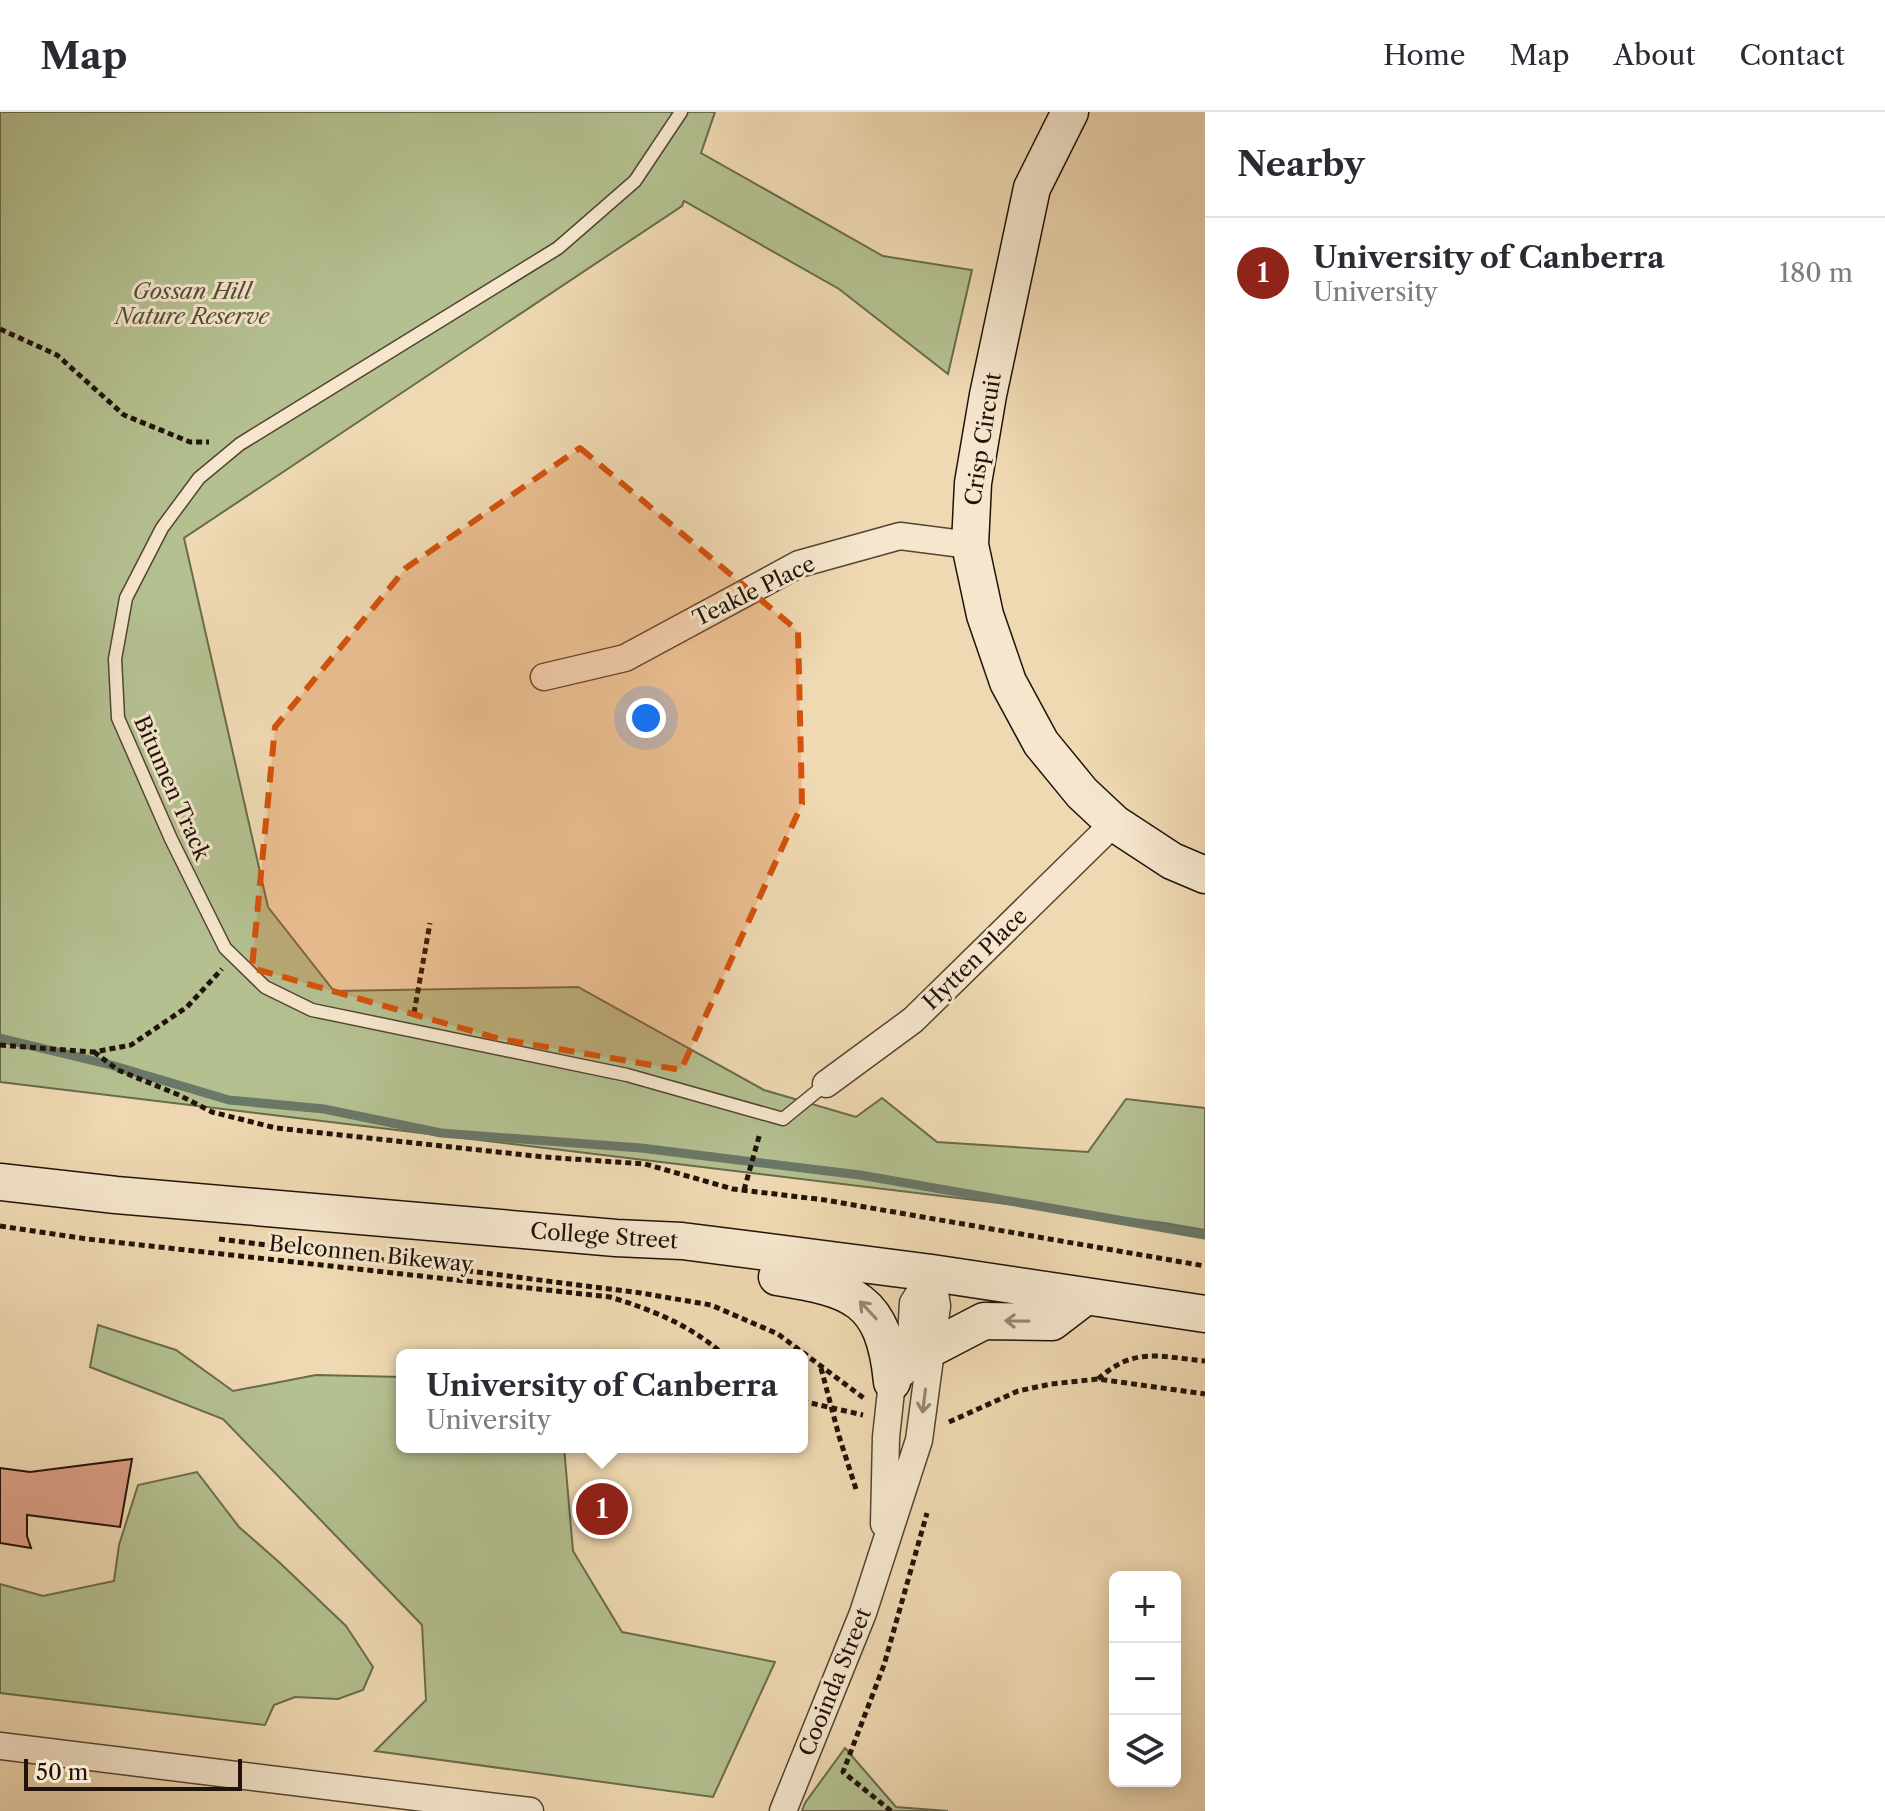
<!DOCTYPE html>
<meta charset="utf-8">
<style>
body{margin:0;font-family:"Libre Caslon Text",serif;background:#f7f7f7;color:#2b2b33}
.controls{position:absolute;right:24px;bottom:24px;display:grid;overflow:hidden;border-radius:12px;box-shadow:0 4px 20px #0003}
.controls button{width:72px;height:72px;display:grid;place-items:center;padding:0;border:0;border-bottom:2px solid #e1e1e2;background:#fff;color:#2b2b33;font:40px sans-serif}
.scale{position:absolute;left:24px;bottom:20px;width:218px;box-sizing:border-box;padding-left:8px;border:4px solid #211309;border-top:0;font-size:22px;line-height:28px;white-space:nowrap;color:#211309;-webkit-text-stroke:6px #f5e6cd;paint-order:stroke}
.you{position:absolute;left:646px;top:606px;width:28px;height:28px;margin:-20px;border:6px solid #fff;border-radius:50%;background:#1a73e8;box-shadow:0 0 0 12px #1a73e833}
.badge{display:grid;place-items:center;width:52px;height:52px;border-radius:50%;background:#8f2418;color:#fff;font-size:26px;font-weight:700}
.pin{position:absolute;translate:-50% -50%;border:4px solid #fff;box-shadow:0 2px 8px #0006}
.popup{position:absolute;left:396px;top:1237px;width:412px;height:104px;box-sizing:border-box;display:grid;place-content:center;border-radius:12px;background:#fff;filter:drop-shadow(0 2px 6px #0005);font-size:26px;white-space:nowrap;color:#7c7c81}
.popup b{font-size:30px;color:#2b2b33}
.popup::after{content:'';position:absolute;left:50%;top:100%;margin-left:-16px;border:16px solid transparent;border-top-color:#fff}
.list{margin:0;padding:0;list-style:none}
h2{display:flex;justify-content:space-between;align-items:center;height:104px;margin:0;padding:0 32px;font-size:34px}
h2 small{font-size:26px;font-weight:400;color:#7c7c81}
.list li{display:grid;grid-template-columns:52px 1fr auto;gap:24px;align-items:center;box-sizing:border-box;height:112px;padding:0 32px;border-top:2px solid #e1e1e2}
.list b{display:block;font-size:30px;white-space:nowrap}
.list p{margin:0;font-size:26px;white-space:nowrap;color:#7c7c81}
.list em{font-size:26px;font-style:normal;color:#7c7c81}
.icon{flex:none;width:44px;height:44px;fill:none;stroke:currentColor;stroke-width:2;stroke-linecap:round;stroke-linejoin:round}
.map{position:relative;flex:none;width:1205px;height:1699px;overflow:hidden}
header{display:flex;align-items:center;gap:48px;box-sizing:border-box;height:112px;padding:0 40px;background:#fff;border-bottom:2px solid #e1e1e2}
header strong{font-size:38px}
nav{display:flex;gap:44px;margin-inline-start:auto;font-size:28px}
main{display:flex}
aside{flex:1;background:#fff}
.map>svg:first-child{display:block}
.green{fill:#b4c090;stroke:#6a6a4c;stroke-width:2}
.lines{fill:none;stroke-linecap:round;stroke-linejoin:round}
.stream{stroke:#6a7868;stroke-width:9}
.building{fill:#dd9f88;stroke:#211309;stroke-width:2}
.lane-casing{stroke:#544433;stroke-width:15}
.street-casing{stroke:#544433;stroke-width:29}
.secondary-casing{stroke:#211309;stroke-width:39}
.path{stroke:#211309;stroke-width:5;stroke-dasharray:6 4;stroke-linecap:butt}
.lane{stroke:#f5e6cd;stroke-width:12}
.street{stroke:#f5e6cd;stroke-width:26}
.secondary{stroke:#f5e6cd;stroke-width:36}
.oneway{stroke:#968775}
.marked{fill:#d4520c;fill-opacity:0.2;stroke:#d4520c;stroke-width:6;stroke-dasharray:16 10;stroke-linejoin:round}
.labels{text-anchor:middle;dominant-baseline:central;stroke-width:6;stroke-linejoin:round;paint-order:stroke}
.park-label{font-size:22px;font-style:italic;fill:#545038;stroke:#f5e6cd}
.street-label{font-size:22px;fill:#211309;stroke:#f5e6cd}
</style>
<header>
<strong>Map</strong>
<nav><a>Home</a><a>Map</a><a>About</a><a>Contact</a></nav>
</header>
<main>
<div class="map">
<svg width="1205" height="1699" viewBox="0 0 1205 1699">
<rect width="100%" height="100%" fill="#efd9b2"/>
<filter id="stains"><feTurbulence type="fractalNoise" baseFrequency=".0025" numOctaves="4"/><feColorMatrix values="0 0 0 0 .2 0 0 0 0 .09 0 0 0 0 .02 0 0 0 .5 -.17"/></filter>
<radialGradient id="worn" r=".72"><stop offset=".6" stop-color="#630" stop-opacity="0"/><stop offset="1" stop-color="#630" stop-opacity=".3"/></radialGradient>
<path class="green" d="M0 0H715L701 41 883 144 972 158 948 262 839 177 684 89 682 94 184 426 268 795 334 879 578 875 764 978 856 1005 882 986 937 1030 1088 1040 1126 987 1205 996V1118L1164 1111 0 970Z
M98 1213 176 1238 233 1279 316 1263 402 1265V1335H564L573 1439 622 1520 775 1550 713 1685 375 1639 426 1588 422 1513 223 1307 90 1255Z
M197 1360 239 1415 280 1451 346 1514 373 1555 363 1578 338 1587 295 1585 274 1593 265 1613 0 1581V1472L43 1484 114 1469 119 1433 138 1373Z
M845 1636 896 1695 948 1699H802L805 1691Z"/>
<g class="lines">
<path class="stream" d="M0 926 111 953 229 988 324 997 441 1021 641 1036 860 1063 1205 1123"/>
</g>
<path class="building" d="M132 1347 120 1415 27 1403V1424L31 1436 0 1431V1356L30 1360Z"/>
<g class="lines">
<g class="lane-casing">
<path id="lane" d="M681 0 635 69 558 136 240 332 199 366 162 416 126 486 115 547 118 606 171 727 225 836 265 875 312 898 627 963 783 1007 826 972"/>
</g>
<g class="street-casing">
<path id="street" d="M544 565 625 546 799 452 900 424 970 433
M826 972 913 908 1114 711
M884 1412 886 1325 892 1270 909 1256 913 1191 932 1161
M0 1634 530 1699
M783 1699 863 1501 919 1328 937 1194 932 1161"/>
</g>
<g class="secondary-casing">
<path id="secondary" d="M1070 0 1032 76 988 283 973 371 970 433 985 503 1008 570 1041 631 1082 681 1114 711 1172 749 1205 763
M0 1070 116 1083 616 1126 682 1129 932 1161 1205 1202
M777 1165C853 1177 884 1186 892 1270
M932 1236 984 1209 1052 1210 1086 1184"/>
</g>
<path class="path" d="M0 217 57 243 124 303 190 330H209
M414 901 430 811
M0 933 94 940 131 933 187 895 222 857
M94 940 118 958 179 983 212 1000 276 1016 544 1045 645 1052 733 1077 825 1088 1205 1154
M744 1078 760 1021
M0 1114 87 1127 610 1185C653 1198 690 1213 724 1243
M219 1127 641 1181 711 1193 778 1222 865 1287
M821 1256 839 1324 856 1377
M1098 1267C1135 1234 1160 1245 1205 1249
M802 1289 863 1303
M949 1310 1018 1279 1051 1272 1098 1267 1205 1282
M891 1699 843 1660 884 1553 927 1401"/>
<use href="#lane" class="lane"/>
<use href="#street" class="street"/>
<use href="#secondary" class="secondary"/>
</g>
<defs><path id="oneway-shaft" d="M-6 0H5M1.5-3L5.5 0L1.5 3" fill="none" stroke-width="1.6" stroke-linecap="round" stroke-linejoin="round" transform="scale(2)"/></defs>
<g class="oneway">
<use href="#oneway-shaft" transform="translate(868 1198) rotate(-133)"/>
<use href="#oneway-shaft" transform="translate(1017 1209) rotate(-179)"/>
<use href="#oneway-shaft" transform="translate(924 1289) rotate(97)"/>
</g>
<path class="marked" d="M580 336 798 519 802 692 681 958 500 927 252 856 275 615 406 456Z"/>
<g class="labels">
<g class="park-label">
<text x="192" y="179">Gossan Hill<tspan x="192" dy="25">Nature Reserve</tspan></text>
</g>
<g class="street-label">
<text transform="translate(983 327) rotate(-81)">Crisp Circuit</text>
<text transform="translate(754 479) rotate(-26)">Teakle Place</text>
<text transform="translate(172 676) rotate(66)">Bitumen Track</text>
<text transform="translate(975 847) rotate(-44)">Hytten Place</text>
<text transform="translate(604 1124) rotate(4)">College Street</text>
<text transform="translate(371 1142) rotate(6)">Belconnen Bikeway</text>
<text transform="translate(835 1570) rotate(-68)">Cooinda Street</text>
</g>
</g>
<rect width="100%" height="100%" filter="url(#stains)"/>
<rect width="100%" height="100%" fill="url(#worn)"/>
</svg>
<div class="controls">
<button>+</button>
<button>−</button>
<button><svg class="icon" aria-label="layers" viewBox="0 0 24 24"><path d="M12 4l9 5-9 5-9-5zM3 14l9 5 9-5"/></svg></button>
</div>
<div class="scale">50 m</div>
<div class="you"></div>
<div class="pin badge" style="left:602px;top:1397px">1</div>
<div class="popup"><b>University of Canberra</b>University</div>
</div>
<aside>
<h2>Nearby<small></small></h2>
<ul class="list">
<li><span class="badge">1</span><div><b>University of Canberra</b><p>University</p></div><em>180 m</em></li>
</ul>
</aside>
</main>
